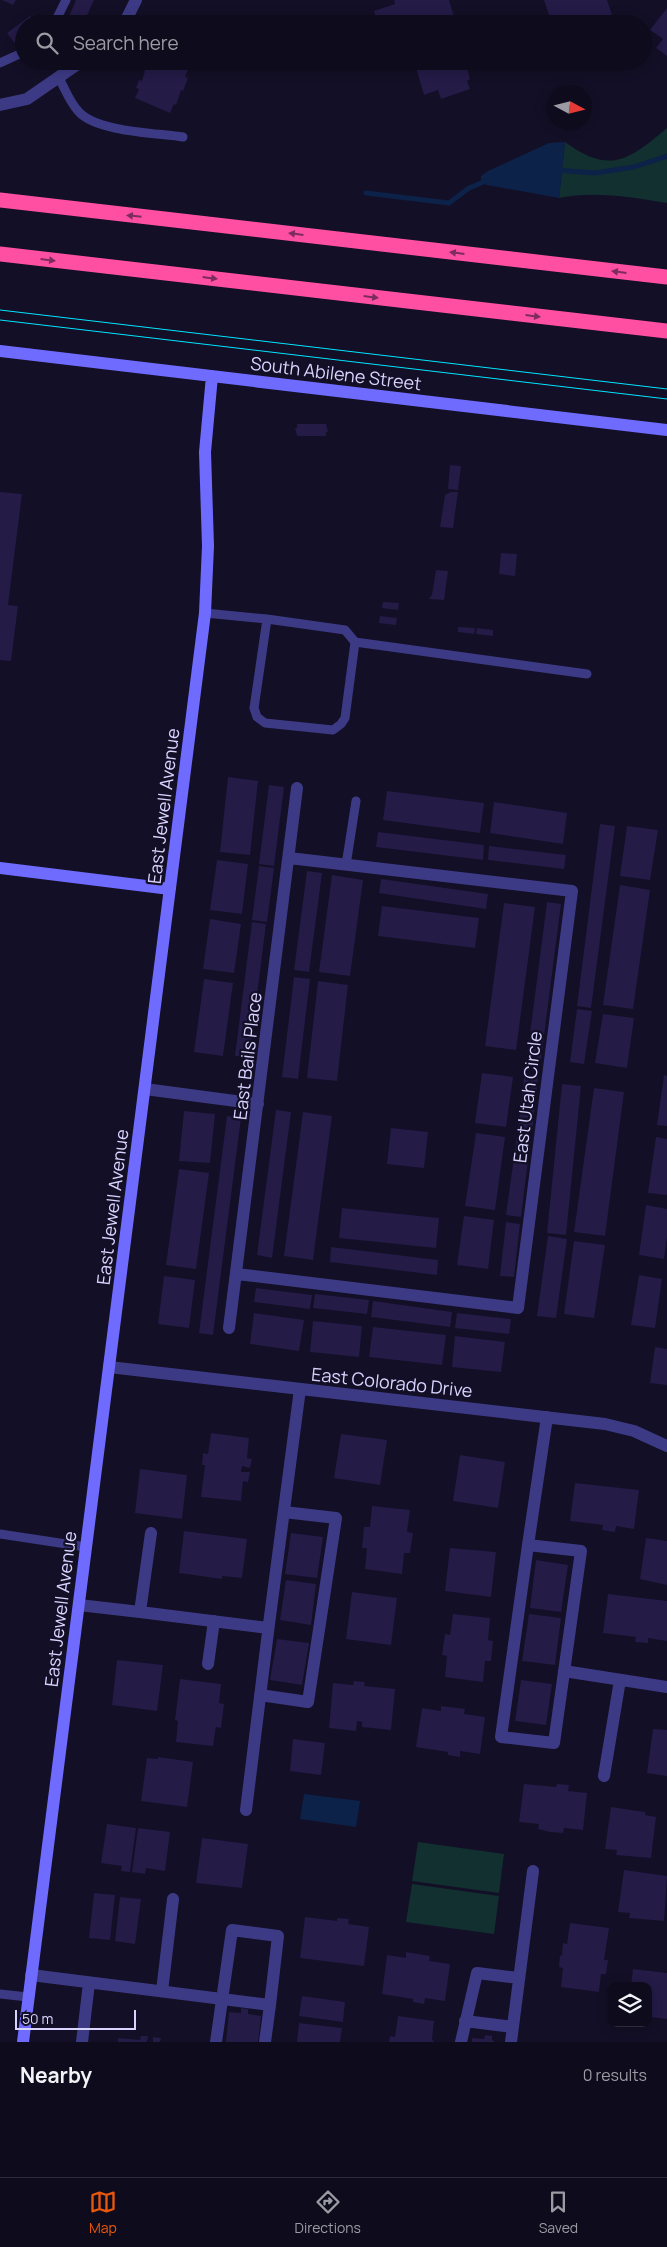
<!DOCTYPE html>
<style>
body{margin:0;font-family:Manrope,sans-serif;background:#171425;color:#f1f3f6}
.controls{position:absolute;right:15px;bottom:15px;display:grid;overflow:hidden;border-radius:10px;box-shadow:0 2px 12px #0003}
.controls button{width:45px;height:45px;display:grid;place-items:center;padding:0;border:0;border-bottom:1px solid #2e2b3b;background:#0e0b1c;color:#f1f3f6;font:25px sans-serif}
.compass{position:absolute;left:547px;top:85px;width:45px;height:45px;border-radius:50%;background:#0e0b1c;box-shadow:0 2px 12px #0003;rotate:97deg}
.scale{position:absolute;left:15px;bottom:12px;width:121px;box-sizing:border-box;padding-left:5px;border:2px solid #d9d4ff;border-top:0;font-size:14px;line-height:18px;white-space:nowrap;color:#d9d4ff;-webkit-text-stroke:4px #130f26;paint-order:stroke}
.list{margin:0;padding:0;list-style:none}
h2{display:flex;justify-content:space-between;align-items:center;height:65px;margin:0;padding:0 20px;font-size:21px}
h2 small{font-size:16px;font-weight:400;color:#9b9ba3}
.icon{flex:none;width:28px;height:28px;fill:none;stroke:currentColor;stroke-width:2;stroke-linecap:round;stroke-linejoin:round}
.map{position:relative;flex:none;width:667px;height:2042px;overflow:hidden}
.search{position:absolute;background:#0e0b1c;box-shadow:0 2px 12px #0003;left:15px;right:15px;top:15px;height:55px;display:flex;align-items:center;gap:12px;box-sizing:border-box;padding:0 18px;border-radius:28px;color:#9b9ba3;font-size:19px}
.sheet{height:135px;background:#0e0b1c}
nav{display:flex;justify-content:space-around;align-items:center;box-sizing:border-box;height:70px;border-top:1px solid #2e2b3b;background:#0e0b1c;font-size:14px;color:#9b9ba3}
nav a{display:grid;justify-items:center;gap:2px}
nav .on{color:#ea580c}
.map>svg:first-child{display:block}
.green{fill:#12302f}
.water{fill:#0c2248}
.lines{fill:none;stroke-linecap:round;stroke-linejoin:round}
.stream{stroke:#0c2248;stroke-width:5}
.building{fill:#241b47}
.lane{stroke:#3d3a85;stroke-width:9}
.street{stroke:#3d3a85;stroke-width:12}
.secondary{stroke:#6f6bff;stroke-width:12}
.highway{stroke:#ff4fa3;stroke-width:15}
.tram{stroke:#00e5ff;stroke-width:1}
.oneway{fill:#7d2c5e}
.labels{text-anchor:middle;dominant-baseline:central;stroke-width:4.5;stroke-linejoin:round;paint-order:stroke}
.street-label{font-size:18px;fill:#d9d4ff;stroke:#130f26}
</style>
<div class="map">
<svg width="667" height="2042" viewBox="0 0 667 2042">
<rect width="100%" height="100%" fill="#130f26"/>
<path class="green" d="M667 128V203C630 197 595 191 559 198L565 142C610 175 629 160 667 128Z
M418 1842 504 1854 499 1893 412 1881Z
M412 1884 499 1896 494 1934 406 1922Z"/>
<path class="water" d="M565 142 559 198 487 185 481 182V176L488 171 549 143Z
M304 1794 360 1801 356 1827 300 1819Z"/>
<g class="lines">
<path class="stream" d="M556 170 595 173 634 167 667 156
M366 193 449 203 469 188 486 181"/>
</g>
<path class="building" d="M2 0H16L13 5Z
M76 0H94L83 24H78L68 19Z
M394 0H449L455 20 452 22V24H378L374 11 395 4Z
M544 0H607L612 15 608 16 611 24H552Z
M667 8V56L656 48 663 39 650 30Z
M30 16 35 24H24V41L17 46 7 33Z
M169 20 178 23 179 21 186 24H167Z
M151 61H195L193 66 190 65 185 77 188 78 183 91 181 90 176 105 174 104 170 113 135 98 139 89 136 88 139 80 142 81 146 67 149 68Z
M414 61H465L470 79 467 81 470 89 441 99 438 90 424 95Z
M297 424H326L328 432H326V436H297L295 428H297Z
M450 465 461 466 458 490 448 489Z
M0 492 22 494 8 605 18 606 11 661 0 660Z
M451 492H458L453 528 440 527 445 495Z
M501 553 517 554 515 576 499 574Z
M436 570 448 571 444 600 429 599 432 595Z
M383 602 399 603 398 610 382 608Z
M380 616 397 618 396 625 379 623Z
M458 627 475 628 474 634 458 632Z
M477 628 493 630V636L476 634Z
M228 777 258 781 250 855 220 852Z
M269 785 284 787 274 866 259 864Z
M387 791 484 803 480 833 383 820Z
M494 802 567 813 563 844 490 833Z
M600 824 615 826 591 1008 577 1006Z
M627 826 658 830 650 880 620 876Z
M378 832 484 845 483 860 376 847Z
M489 846 566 855 564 869 488 860Z
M217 860 248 864 242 914 210 910Z
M259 866 274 868 267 922 252 920Z
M307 871 322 873 309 972 294 970Z
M332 875 363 880 350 976 319 972Z
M381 879 488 894 486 909 379 893Z
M620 885 650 890 633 1009 603 1005Z
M547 902 561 904 541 1059 527 1057Z
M504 903 535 907 516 1050 485 1046Z
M382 906 479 918 475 948 378 936Z
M210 919 241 924 234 973 203 969Z
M252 922 266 924 249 1058 235 1056Z
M294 977 310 979 298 1079 282 1077Z
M204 979 233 983 223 1056 194 1052Z
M318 981 348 985 337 1081 307 1078Z
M577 1009 592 1011 584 1064 570 1062Z
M603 1014 634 1018 627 1068 595 1063Z
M482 1073 513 1077 506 1127 475 1123Z
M664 1075 667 1076V1126L657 1125Z
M524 1077 538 1078 532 1132 518 1130Z
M562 1084 581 1086 566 1235 547 1233Z
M594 1088 624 1092 605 1236 574 1232Z
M276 1110 291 1112 272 1258 257 1255Z
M184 1111 215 1114 210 1163 179 1161Z
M303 1112 332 1116 313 1260 284 1256Z
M227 1116 241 1118 213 1335 199 1333Z
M391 1128 428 1132 424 1168 387 1164Z
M476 1133 505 1137 495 1210 465 1206Z
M517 1135 531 1137 521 1217 506 1215Z
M656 1137 667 1139V1195L648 1193Z
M179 1169 209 1173 196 1269 166 1265Z
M646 1205 667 1209V1237L664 1259 639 1255Z
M342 1208 439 1218 436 1248 339 1238Z
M464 1216 494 1220 488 1269 457 1265Z
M506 1222 520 1224 514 1277 500 1276Z
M548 1236 567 1239 556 1318 537 1316Z
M574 1241 605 1245 594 1318 564 1314Z
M331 1247 438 1260 437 1275 330 1262Z
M639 1275 662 1279 655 1328 631 1325Z
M164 1276 195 1280 189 1328 158 1324Z
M256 1288 312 1295 310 1309 254 1302Z
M315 1294 369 1300 367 1314 313 1308Z
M373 1301 452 1312 450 1327 371 1317Z
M254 1313 304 1320 299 1351 250 1344Z
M457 1313 511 1319 509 1334 455 1328Z
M313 1321 362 1326 359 1357 310 1352Z
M373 1327 446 1335 442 1365 369 1357Z
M455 1336 505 1342 501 1372 452 1367Z
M655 1347 667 1349V1385L650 1383Z
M211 1433 249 1438 247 1458 252 1459 250 1468 242 1466 241 1472H250L248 1482 243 1481 241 1501 201 1497 205 1465H202L203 1453 208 1454Z
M341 1434 387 1440 380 1485 334 1478Z
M460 1455 505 1462 498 1508 453 1501Z
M140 1469 187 1475 182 1519 135 1513Z
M575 1483 639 1490 634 1529 616 1526 615 1532 602 1530 603 1525 570 1521Z
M372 1506 410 1510 407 1532 413 1533 410 1553H404L402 1574 365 1569 367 1548H362L364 1527H370Z
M184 1531 247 1539 242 1578 222 1576V1579L179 1573Z
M291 1533 323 1537 317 1578 285 1574Z
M646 1538 667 1541V1585L640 1579Z
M450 1548 496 1552 491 1597 445 1591Z
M536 1560 568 1565 561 1612 530 1608Z
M286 1580 316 1584 311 1625 280 1620Z
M352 1592 397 1598 391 1645 346 1639Z
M608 1594 667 1601V1641L648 1638V1643L635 1642 636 1637 603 1633Z
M453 1614 490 1618 488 1640 493 1641 491 1661H485L483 1682 445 1677 447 1656 442 1655 445 1634 450 1635Z
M529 1614 561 1618 555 1665 522 1661Z
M277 1639 309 1643 302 1685 270 1680Z
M117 1660 163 1665 157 1711 112 1705Z
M180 1679 221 1684 219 1703 224 1704 221 1728 216 1727 213 1746 176 1742 178 1721 175 1720Z
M521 1680 552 1684 546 1725 515 1721Z
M354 1681 365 1682 364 1686 395 1689 391 1730 362 1727V1722L357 1721 356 1731 329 1728 333 1683 353 1685Z
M441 1706 465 1709 464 1714 485 1717 480 1754 460 1751V1757L448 1755V1752L416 1747 422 1708 441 1711Z
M653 1729 667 1730V1776L647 1773Z
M293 1739 325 1743 321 1775 290 1771Z
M158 1757 193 1762 187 1807 141 1801 147 1758 158 1759Z
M524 1784 556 1787 557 1784 569 1785 568 1791 587 1793 583 1830 564 1828 563 1833 550 1832 538 1829 539 1824 519 1822Z
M611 1807 645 1812V1815L656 1817 651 1858 616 1855 617 1850 605 1849Z
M107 1824 136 1828 130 1872 121 1871 122 1866 101 1863Z
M138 1828 170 1832 165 1871 146 1868 145 1874 132 1872Z
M202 1838 248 1844 242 1888 196 1883Z
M624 1870 667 1876 664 1921 629 1918 630 1913 618 1912Z
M94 1893 115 1895 110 1940 89 1938Z
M120 1897 141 1899 135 1944 115 1941Z
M305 1917 337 1921V1918L349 1919 348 1924 369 1927 364 1966 300 1958Z
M570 1923 609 1928 604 1960H608L606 1974H601L599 1992 561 1987 563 1968 559 1967 560 1955 562 1956 563 1943 567 1944Z
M406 1952 430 1956 429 1961 450 1964 445 2001 425 1998 424 2004 413 2002V1999L382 1994 387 1955 406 1958Z
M633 1969 667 1973V2019L651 2017 648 2018V1986H631Z
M302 1996 345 2002 343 2022 299 2016Z
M241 2008 248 2009V2014L261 2016 258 2042H226L229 2012 241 2013Z
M398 2016 434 2021 432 2039 434 2042H389L390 2036 395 2037Z
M299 2023 342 2028 340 2042H297Z
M485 2035 492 2036V2040L495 2042H472V2038L484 2039Z
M141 2036H148L147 2042H118V2038L140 2040Z
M153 2037 161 2038 160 2042H153Z"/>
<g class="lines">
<path class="lane" d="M54 24 66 0
M0 63 24 52
M59 78C65 89 70 103 79 112 97 132 157 133 183 137
M205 613 267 619 345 630 355 642 587 674
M267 619 254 708 257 717 265 723 333 730 341 724 345 718 355 642
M346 865 356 801
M0 1534 86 1547
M0 1994 28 1997"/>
<path class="street" d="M124 24 136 0
M0 105 27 99 82 61
M145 1089 258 1104
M237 1274 518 1308 572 891 289 858
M229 1328 297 788
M109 1367 605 1424 634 1431 667 1446
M151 1533 140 1612 268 1628
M528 1545 501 1737 554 1743 581 1551 528 1545 547 1417
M79 1605 140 1612
M208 1664 214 1621
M564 1671 667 1687
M260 1695 308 1702 336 1518 284 1512
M604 1776 620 1680
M246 1810 269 1624 300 1389
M31 1975 270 2005 265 2042
M162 1991 173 1899
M465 2021 513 2027
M82 2042 89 1983
M216 2042 232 1930 278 1936 270 2005
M461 2042 477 1973 519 1978
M511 2042 533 1871"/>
<path class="secondary" d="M0 351 667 430
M0 868 170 889
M23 2042 205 613 208 546 205 452 212 376"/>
<path class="highway" d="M0 200 667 277
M0 254 667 331"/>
<path class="tram" d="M0 310 667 389
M0 320 667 399"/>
</g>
<defs><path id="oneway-solid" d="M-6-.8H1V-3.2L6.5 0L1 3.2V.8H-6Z" transform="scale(1.25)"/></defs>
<g class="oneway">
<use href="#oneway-solid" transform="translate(134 216) rotate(-174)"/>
<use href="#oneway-solid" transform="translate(296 234) rotate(-173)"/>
<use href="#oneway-solid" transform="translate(457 253) rotate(-173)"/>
<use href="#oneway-solid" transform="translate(48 260) rotate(7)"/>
<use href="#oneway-solid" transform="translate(619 272) rotate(-173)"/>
<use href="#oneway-solid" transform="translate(210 278) rotate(7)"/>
<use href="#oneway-solid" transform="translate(371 297) rotate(7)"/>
<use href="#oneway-solid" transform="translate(533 316) rotate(7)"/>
</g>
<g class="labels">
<g class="street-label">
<text transform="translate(336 373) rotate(7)">South Abilene Street</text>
<text transform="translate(163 806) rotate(-83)">East Jewell Avenue</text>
<text transform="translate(247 1056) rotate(-83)">East Bails Place</text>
<text transform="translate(527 1097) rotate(-83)">East Utah Circle</text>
<text transform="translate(112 1207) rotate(-83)">East Jewell Avenue</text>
<text transform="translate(392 1382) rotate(6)">East Colorado Drive</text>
<text transform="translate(60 1609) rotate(-83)">East Jewell Avenue</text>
</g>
</g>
</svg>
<div class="controls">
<button><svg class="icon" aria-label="layers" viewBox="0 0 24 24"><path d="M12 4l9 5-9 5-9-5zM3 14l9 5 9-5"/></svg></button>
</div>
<svg class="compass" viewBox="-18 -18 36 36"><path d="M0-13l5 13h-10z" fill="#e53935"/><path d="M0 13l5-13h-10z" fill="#9b9ba3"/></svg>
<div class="scale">50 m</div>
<div class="search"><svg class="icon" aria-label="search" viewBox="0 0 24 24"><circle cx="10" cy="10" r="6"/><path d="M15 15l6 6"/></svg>Search here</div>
</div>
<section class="sheet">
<h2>Nearby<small>0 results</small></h2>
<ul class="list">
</ul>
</section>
<nav>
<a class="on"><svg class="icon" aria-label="map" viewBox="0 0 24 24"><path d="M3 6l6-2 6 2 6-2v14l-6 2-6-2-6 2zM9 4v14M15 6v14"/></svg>Map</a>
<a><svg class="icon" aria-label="directions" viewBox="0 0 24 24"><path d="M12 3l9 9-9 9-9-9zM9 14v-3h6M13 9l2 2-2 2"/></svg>Directions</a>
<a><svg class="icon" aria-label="saved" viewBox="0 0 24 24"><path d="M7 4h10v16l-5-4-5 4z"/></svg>Saved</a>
</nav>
